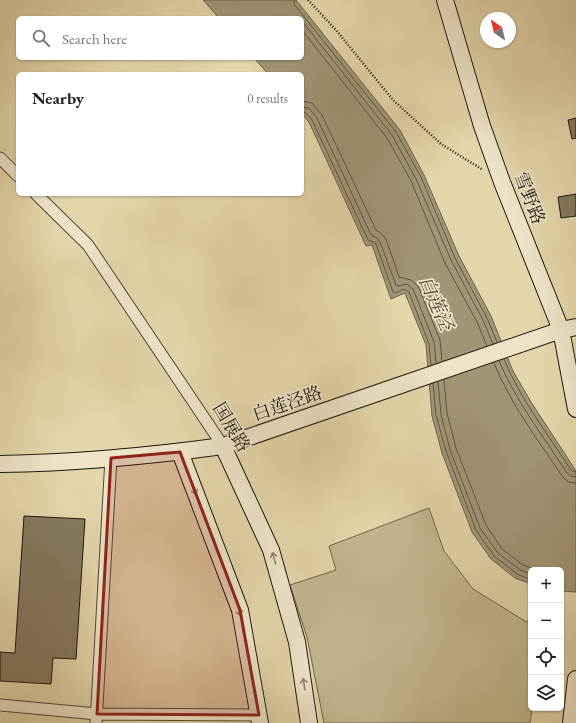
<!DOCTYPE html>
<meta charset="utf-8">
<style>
body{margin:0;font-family:"EB Garamond","Noto Serif SC",serif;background:#f2f2f2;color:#222}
.controls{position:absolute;right:12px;bottom:12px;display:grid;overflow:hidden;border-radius:6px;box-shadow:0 1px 3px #0004}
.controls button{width:36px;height:36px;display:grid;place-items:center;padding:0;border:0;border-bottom:1px solid #e0e0e0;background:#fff;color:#222;font:20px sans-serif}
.compass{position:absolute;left:480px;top:12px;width:36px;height:36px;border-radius:50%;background:#fff;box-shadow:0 1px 3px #0004;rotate:326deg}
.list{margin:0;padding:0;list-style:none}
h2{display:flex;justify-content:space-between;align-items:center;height:52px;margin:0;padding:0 16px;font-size:17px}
h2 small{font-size:13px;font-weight:400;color:#767676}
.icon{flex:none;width:22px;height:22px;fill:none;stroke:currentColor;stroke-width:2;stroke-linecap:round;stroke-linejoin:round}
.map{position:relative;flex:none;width:576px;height:723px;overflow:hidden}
.search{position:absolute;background:#fff;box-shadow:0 1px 3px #0004;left:16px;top:16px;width:288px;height:44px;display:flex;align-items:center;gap:10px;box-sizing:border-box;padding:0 14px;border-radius:6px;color:#767676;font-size:15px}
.panel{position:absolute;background:#fff;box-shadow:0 1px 3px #0004;left:16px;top:72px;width:288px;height:124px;border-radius:6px}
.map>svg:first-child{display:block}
.green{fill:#c2b68f;stroke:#70664e}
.water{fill:#a09575;stroke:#6c634c}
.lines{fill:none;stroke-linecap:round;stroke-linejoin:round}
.shore{stroke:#5f5642;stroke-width:1}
.building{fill:#847a5f;stroke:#1e170e}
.street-casing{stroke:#4f4735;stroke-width:13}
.secondary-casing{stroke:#1e170e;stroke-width:18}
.path{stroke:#1e170e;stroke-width:2.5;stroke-dasharray:1 2;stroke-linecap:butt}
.street{stroke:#ede4c8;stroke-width:11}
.secondary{stroke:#ede4c8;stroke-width:16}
.oneway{stroke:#908874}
.marked{fill:#8f2418;fill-opacity:0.2;stroke:#8f2418;stroke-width:3;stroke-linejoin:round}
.labels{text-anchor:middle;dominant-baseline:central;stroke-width:3.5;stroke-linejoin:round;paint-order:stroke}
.street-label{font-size:18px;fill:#1e170e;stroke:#ede4c8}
.water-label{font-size:19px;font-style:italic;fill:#524937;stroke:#ede4c8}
</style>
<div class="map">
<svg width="576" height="723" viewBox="0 0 576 723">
<rect width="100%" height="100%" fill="#e3d6aa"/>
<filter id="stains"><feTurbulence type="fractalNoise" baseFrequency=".005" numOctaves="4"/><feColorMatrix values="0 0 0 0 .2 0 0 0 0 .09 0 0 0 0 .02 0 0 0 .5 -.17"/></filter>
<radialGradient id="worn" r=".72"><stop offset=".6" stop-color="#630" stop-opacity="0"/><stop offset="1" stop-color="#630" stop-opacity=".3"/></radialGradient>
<path class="green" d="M429 508 444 551 473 589 525 621 531 623 532 708 530 723H324L307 637 290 585 336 570 329 546Z"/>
<path class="water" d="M203 0H296L400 130 424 175 459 256 491 316 513 371 531 402 576 471V592L561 591V570H531V584L515 578 491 559 472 532 442 453 432 416 426 345 405 293 391 299 372 245 366 246 309 122 302 114V74H268L254 58H302V18H219Z"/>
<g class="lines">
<path class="shore" d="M294 0V4L396 132 421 177 455 258 487 318 497 342
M302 21 392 135 416 179 451 260 483 320 493 344
M302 30 387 138 411 181 445 263 477 322 487 346
M302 101 312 103 322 115 376 230 382 234 386 239 399 277 411 280 418 286 440 340 442 361
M302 107 309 108 317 118 371 235 377 238 380 242 396 285 398 286 407 284 413 289 434 342 436 363
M302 112 306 113 312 120 368 240 373 242 376 244 393 292 395 293 404 289 409 292 429 344 431 365
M504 359C520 399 548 434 571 470L576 472
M499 361C516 401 543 436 567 473L571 476 576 477
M494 363C510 403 538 440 562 476L568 482 576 483
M444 380 447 413 456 448 486 525 502 549 523 565 537 570
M438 382 441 414 450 450 480 528 498 553 520 570 531 574
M433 383 436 415 446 451 476 530 494 556 517 574 531 580"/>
</g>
<path class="building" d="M576 118V138L572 139 568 120Z
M576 194V216L561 218 558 197Z
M24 516 85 519 76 659 53 658 51 684 0 681V652L15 653Z"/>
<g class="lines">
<g class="street-casing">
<path id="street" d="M0 158 18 176
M36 194 88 245 223 446
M0 705 97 714 259 715
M96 723 111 458"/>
</g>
<g class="secondary-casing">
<path id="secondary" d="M445 0 482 126 502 182 561 330 576 409
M223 446 271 550 297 642 309 723
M180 452 240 610 260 723
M0 464C75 463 149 456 223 446L561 330 576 327
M571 723 576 679"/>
</g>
<path class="path" d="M308 0 336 30 393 100 441 144 483 170"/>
<use href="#street" class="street"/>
<use href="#secondary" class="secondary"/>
</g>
<defs><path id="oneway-shaft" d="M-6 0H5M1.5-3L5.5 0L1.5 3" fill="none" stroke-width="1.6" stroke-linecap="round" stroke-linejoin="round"/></defs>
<g class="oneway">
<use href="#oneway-shaft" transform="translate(194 489) rotate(69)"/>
<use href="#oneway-shaft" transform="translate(274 558) rotate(-105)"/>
<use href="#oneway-shaft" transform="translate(239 610) rotate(74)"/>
<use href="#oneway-shaft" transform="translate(304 684) rotate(-99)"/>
</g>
<path class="marked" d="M180 452 240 610 259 715 97 714 111 458Z"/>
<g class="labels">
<g class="street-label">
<text transform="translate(530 198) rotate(69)">雪野路</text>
<text transform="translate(287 403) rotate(-19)">白莲泾路</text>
<text transform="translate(232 427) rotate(59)">国展路</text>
</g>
<g class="water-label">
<text transform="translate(436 303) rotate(66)">白莲泾</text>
</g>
</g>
<rect width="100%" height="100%" filter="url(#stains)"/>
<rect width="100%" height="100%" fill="url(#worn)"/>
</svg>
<div class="controls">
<button>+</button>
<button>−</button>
<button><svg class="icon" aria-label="locate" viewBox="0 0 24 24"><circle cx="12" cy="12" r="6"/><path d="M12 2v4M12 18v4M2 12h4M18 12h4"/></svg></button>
<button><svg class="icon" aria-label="layers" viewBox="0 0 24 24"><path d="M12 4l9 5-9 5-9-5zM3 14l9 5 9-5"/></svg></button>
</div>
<svg class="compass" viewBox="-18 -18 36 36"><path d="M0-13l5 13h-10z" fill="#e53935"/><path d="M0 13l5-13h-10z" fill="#767676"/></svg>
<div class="search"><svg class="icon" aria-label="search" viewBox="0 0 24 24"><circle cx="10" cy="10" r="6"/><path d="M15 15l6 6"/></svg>Search here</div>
<section class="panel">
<h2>Nearby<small>0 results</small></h2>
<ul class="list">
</ul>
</section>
</div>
